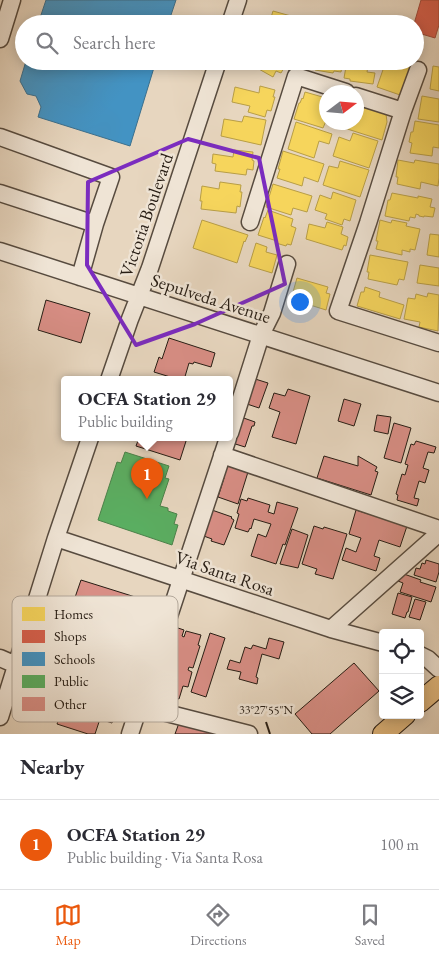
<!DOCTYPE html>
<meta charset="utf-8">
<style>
body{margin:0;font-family:"EB Garamond",serif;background:#f7f7f7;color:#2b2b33}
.controls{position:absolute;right:15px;bottom:15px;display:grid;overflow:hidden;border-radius:5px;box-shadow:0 2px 12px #0003}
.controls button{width:45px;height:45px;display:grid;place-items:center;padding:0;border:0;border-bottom:1px solid #e1e1e2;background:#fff;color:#2b2b33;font:25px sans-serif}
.compass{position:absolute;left:319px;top:85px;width:45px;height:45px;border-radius:50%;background:#fff;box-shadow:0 2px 12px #0003;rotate:74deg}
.you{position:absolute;left:299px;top:301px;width:18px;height:18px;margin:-12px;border:4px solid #fff;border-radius:50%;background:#1a73e8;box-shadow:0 0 0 8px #1a73e833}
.badge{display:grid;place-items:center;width:32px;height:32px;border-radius:50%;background:#ea580c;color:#fff;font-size:16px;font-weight:700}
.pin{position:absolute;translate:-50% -41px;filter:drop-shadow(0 1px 2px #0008)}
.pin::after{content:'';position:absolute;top:26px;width:18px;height:15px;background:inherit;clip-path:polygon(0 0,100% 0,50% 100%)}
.popup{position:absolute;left:61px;top:376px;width:172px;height:65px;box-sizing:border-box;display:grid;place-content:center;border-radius:5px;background:#fff;filter:drop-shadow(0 1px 4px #0005);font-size:16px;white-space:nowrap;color:#7c7c81}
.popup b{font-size:19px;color:#2b2b33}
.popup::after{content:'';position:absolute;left:50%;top:100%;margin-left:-10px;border:10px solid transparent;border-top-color:#fff}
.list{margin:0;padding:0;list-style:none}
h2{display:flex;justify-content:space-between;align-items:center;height:65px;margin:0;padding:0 20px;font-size:21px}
h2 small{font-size:16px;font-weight:400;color:#7c7c81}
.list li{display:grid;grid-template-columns:32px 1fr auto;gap:15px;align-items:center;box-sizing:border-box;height:90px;padding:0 20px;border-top:1px solid #e1e1e2}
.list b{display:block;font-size:19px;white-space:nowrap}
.list p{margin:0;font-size:16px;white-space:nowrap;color:#7c7c81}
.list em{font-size:16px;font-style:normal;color:#7c7c81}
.icon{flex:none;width:28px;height:28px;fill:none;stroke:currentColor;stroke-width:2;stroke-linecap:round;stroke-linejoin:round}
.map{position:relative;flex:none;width:439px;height:734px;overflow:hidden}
.search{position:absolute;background:#fff;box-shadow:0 2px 12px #0003;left:15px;right:15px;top:15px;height:55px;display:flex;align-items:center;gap:12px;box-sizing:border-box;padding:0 18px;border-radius:28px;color:#7c7c81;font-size:19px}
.sheet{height:155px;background:#fff}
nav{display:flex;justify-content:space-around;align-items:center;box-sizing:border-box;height:70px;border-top:1px solid #e1e1e2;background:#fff;font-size:14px;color:#7c7c81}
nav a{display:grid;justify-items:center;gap:2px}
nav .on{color:#ea580c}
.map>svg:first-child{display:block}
.homes{fill:#f6d55c;stroke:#b89e46}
.shops{fill:#d6604d;stroke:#a24c3c}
.schools{fill:#4393c3;stroke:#3b708e}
.public{fill:#5aae61;stroke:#4b824a}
.building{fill:#d88e85;stroke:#271d14}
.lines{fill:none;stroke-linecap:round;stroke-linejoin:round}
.minor-casing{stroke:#574b3f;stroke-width:19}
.major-casing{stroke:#271d14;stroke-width:22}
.minor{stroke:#efe4d5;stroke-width:16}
.major{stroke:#e4bb80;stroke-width:20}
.marked{fill:none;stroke:#7b2cbf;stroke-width:4;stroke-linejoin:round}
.ticks{fill:none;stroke:#271d14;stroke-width:2}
.labels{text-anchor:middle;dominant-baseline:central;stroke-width:5;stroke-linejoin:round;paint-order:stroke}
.street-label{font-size:18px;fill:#271d14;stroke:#efe4d5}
.key{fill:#efe4d5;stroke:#b3a89b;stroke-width:1}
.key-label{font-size:14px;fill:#271d14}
.ticks-label{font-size:12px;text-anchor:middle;fill:#271d14;stroke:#efe4d5;stroke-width:5;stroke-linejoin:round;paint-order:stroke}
</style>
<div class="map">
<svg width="439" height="734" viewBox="0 0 439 734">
<rect width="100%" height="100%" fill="#e7d6bf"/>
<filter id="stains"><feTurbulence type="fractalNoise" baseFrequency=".004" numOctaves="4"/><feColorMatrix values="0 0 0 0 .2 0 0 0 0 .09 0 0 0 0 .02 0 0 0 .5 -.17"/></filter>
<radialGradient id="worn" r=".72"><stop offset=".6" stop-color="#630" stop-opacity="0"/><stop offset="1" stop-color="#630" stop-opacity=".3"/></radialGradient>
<path class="homes" d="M273 11 309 21 308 24H269Z
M258 61H288L281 73 276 71 273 77 257 68 260 63Z
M317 61H343L341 72 334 71 333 73 315 70Z
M347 61H369L367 72 375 73 373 84 350 81V79L344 78Z
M386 61H415L403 96 377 87Z
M433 66 439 67V91L430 89Z
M260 86 275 90 273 97H275L271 111 267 110 265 117 248 112 250 106 232 102 235 87 259 93Z
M305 92 326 98V121L323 128 294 119 299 103H300L302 98 303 99Z
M422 96 439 99V122L418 119Z
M356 104 386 114 387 122 382 140 341 127 343 122H356Z
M244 116 266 120 261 145 221 136 224 119 242 122Z
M415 121 439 125V148L433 147 432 156 410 153 412 143 409 142 411 132H413Z
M296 122 332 134 329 144 319 141 314 158 288 149Z
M353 133 378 141 369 168 333 156 339 137 350 141Z
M234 150 253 152 252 160 254 161 253 170 247 169 246 175 215 171 216 164 212 163 213 154 233 157Z
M283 151 324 164 318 182 304 177 302 186 277 178 280 169H278Z
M398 160 414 163 415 160 439 164V178L438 186 421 182 420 189 397 184 398 177H396Z
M340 161 369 170 360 197 323 185 329 166 338 168Z
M220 182 241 185 240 192H242L240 207 237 206 236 213 201 209 202 201H200L202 186 219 189Z
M273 184 312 196 307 212 293 208 291 215 266 207Z
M333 192 356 200 350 221 344 219 342 225 325 219 327 214 315 210 320 195 331 199Z
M392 193 418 198V196L432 199 430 207 435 208 433 217 424 216V217L419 216V215L416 214 415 218 410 217 409 221 385 216 388 200H390Z
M268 210 293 219 291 226 296 228 291 245 287 244 286 246 276 243 277 241 258 235 264 217 265 218Z
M202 220 248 235 245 242 244 241 237 263 193 248Z
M380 220 391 223 392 220 407 223 406 226 420 229 415 250 410 249V252L402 250V255L376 249 378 241H376Z
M327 222 343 227 341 234 348 237 346 246 344 245 342 250 306 239 309 224 325 228Z
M430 234 439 235V257L427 255Z
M256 243 267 247 266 252 277 255 272 273 249 266Z
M370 255 408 262 404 280 399 279 397 285 368 279 369 272H367Z
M420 265 439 268V286L417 283Z
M297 278 328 287 326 293 330 294 326 310 291 299Z
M365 287 380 292 379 297 404 305 400 319 357 306 361 292H364Z
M428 293 439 295 438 331 419 327 420 322 404 319 408 298 415 299 416 294 427 297Z"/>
<path class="shops" d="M421 0H439V25L435 38 415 32V24H414Z"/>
<path class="schools" d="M46 0H176L168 24H38Z
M26 61H156L130 146 38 117 41 107 36 96 27 94 20 81Z"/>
<path class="public" d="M125 452 169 466 165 478 169 479 160 506 168 508V511L177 514 174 524 178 525 172 545 98 520 117 462 121 463Z"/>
<path class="building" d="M46 300 90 313 81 343 38 330Z
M169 338 215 353 211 367 194 362 193 364 189 363 184 380H180L154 372 159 357 162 359Z
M252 378 268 383 259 408 244 403Z
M288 389 310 396 296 444 272 437 280 412 269 408 274 393 285 396Z
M344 399 361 404 354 426 338 421Z
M377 415 391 417 388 434 374 431Z
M238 416 255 422 254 426H252L245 447 229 442Z
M394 423 411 428 401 463 384 458Z
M139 438H187L180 460 136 446Z
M416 441 436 447 434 453 428 452 423 468 429 470 425 483 419 481 414 498 419 499 417 506 397 500 398 495 396 494 402 474 405 475 408 465 405 464 411 444 414 445Z
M324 456 358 466V456L377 467 375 471 378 472 371 495 317 478Z
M226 465 248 472 238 504 218 497 224 478 222 477Z
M248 498 270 505 268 512 274 514 277 502 298 508 285 545 283 544 276 564 251 556 258 534 266 537 271 524 254 519 251 529 250 528 248 532 235 528 239 514 237 513 241 499 247 501Z
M209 509 232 517 231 518 234 520 224 545 211 541 212 539 201 535Z
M356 510 407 526 400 547 379 540 374 556 380 558 376 571 342 560 346 548 356 552 361 538 349 534Z
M314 526 323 529 324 527 347 534 333 579 315 574 317 569 302 564Z
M292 529 308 535 298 568 280 564Z
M426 560 439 564V572L436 582 414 575 416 568 420 569 422 563 425 564Z
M401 573 421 580 420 582 436 587 431 602 400 592 403 583 398 581Z
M81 580 148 601 138 631 71 609Z
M398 593 412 597 408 612H407L405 618 392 614Z
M415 599 426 602 420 620 409 617Z
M73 625 78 627 79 625 133 643 126 667 66 648Z
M172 626 184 630 182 636 184 637 186 631 201 635 198 645 200 646 193 668 189 667 188 670 192 672 188 687 183 686 179 699 153 691 158 677H156Z
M210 633 225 638 206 697 191 692Z
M269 638 284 642 279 659 262 654 256 677 258 678 257 684 239 679 241 672 227 669 230 660 240 663 245 647 251 649 253 645 266 649Z
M67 654 99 664V667L102 668 103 665 118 670 117 674 131 678 123 701 110 697 109 701 94 696 95 692 90 691 89 695 68 688 69 684 59 681 63 667 70 670 71 667 64 664Z
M354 663 379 691 330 734H312L295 714Z
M54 688 117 708 112 723 49 703Z
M62 711 99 722 95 734H88L57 724Z
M179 723 219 734H175Z"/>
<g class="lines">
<g class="minor-casing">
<path id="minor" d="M230 24 238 0
M0 39 12 0
M418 70 403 111 368 223 338 311 439 343
M356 96 403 111
M0 137 111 177 95 224 80 277
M0 193 95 224
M250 222 296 76 346 92
M0 251 439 393
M109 380 130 319 150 268 218 61
M230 433 261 335 272 313 287 264
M222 455 439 529
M56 538 331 629 383 643
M331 629 439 533
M420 655 428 659 439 669
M0 658 16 665
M139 706 249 734
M0 717 56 538 90 438
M130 734 228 438"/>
</g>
<g class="major-casing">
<path id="major" d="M420 702 439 686
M383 734 405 715"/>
</g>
<use href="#minor" class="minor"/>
<use href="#major" class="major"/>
</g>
<path class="marked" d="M188 139 259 158 285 284 195 324 136 345 87 265 88 182Z"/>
<path class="ticks" d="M266 722 270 734"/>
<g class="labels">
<g class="street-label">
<text transform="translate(146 215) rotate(-71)">Victoria Boulevard</text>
<text transform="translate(211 298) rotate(18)">Sepulveda Avenue</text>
<text transform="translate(225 573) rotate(19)">Via Santa Rosa</text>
</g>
</g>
<rect x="12" y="596" width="166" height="126" rx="8" class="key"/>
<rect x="22" y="607" width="23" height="14" fill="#f6d55c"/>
<rect x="22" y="630" width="23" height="13" fill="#d6604d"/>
<rect x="22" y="652" width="23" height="14" fill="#4393c3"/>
<rect x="22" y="675" width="23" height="13" fill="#5aae61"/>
<rect x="22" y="697" width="23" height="14" fill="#d88e85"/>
<g class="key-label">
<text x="54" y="619">Homes</text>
<text x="54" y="641">Shops</text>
<text x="54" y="664">Schools</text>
<text x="54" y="686">Public</text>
<text x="54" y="709">Other</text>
</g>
<g class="ticks-label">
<text x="266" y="714">33°27'55"N</text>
</g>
<rect width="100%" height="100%" filter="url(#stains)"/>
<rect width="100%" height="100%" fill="url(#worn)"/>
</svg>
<div class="controls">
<button><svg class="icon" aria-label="locate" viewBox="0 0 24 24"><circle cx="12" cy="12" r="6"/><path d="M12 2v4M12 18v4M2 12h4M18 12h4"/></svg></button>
<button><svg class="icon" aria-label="layers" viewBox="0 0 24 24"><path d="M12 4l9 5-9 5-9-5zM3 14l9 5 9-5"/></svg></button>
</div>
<svg class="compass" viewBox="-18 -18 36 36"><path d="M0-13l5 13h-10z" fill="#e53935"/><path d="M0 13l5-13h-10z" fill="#7c7c81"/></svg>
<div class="you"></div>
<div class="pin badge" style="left:147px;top:499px">1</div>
<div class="popup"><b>OCFA Station 29</b>Public building</div>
<div class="search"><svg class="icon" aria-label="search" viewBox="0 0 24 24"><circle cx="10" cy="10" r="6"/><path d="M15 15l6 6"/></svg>Search here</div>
</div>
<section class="sheet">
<h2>Nearby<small></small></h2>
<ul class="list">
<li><span class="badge">1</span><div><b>OCFA Station 29</b><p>Public building · Via Santa Rosa</p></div><em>100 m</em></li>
</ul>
</section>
<nav>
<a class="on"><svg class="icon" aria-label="map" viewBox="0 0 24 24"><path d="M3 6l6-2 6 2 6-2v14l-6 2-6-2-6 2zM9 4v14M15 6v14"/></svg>Map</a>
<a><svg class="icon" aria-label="directions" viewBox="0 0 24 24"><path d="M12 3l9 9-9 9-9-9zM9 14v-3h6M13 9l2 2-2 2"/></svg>Directions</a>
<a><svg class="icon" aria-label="saved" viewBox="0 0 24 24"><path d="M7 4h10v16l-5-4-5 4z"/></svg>Saved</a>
</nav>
